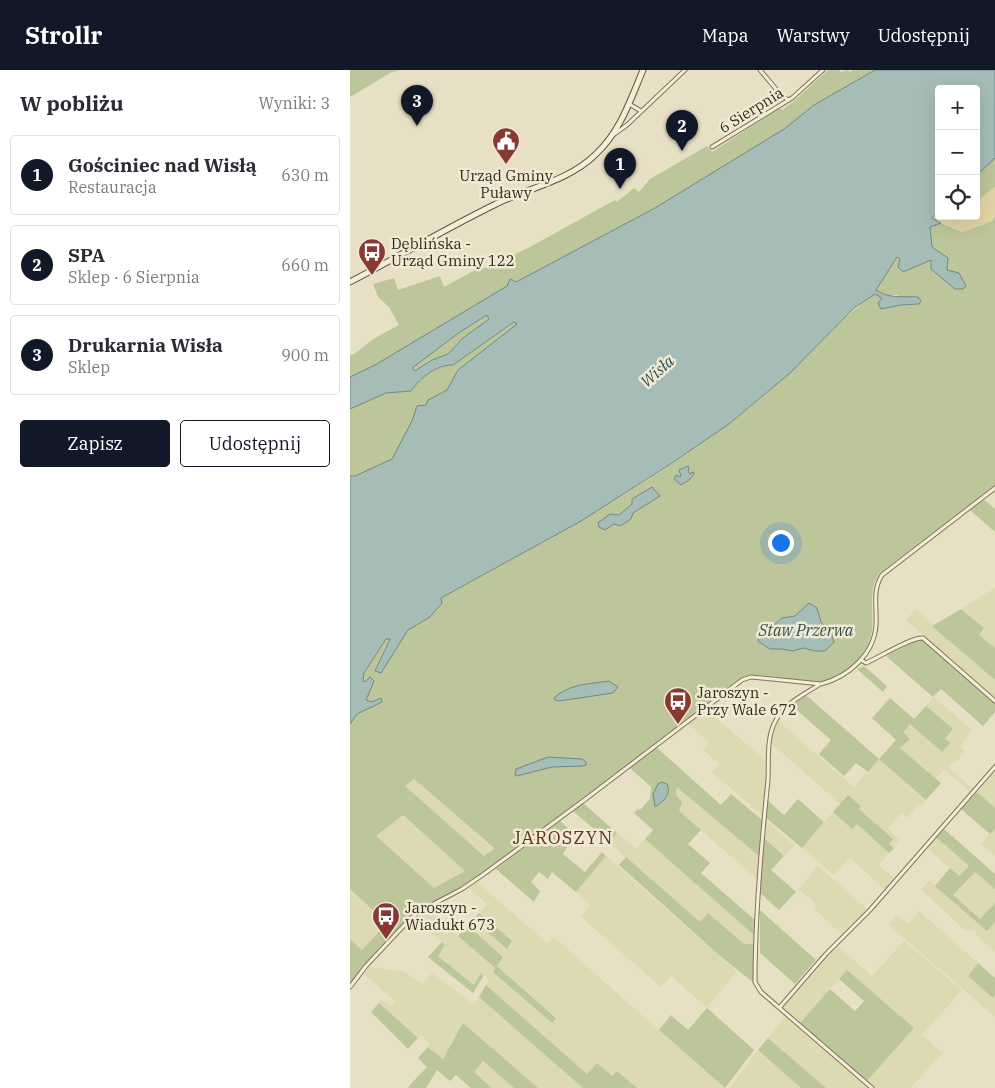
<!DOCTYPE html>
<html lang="pl">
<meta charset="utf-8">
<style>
body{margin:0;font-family:"IBM Plex Serif",serif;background:#f2f2f3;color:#2b2b33}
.controls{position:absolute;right:15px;top:15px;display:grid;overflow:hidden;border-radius:5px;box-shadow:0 5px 20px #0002}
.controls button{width:45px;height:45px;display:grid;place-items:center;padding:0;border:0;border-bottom:1px solid #e1e1e2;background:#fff;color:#2b2b33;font:25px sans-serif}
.you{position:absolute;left:430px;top:472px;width:18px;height:18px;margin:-12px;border:4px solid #fff;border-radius:50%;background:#1a73e8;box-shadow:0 0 0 8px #1a73e833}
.badge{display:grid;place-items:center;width:32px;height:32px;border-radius:50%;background:#111827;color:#fff;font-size:16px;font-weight:700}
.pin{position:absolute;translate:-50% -41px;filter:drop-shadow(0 1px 2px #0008)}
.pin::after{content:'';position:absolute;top:26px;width:18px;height:15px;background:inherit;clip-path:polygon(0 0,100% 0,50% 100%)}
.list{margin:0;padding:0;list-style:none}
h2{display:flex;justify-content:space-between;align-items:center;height:65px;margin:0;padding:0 20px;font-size:21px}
h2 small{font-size:16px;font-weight:400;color:#7c7c81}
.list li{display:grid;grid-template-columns:32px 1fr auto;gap:15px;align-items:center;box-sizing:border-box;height:80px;margin:0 10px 10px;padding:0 10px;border:1px solid #e1e1e2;border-radius:5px}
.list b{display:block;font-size:19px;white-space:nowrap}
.list p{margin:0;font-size:16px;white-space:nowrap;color:#7c7c81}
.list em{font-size:16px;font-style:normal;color:#7c7c81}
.actions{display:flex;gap:10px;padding:15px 20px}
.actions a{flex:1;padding:11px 0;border:1px solid #111827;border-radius:5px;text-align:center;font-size:18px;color:#111827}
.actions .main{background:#111827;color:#fff}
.icon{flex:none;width:28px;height:28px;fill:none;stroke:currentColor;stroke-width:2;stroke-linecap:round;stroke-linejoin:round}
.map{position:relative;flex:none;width:645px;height:1018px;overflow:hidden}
header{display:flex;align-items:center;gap:30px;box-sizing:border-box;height:70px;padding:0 25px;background:#111827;color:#fff}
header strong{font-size:24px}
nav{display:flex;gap:28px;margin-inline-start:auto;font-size:18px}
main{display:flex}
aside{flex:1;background:#fff}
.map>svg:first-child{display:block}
.farmland{fill:#ddd9b3}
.green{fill:#bdc59a;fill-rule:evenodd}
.sand{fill:#e1d5a5}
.water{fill:#a6bcb7;stroke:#6e8984;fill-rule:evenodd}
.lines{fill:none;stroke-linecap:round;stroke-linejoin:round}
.minor-casing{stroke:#81725d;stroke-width:5}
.secondary-casing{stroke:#635440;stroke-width:7}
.minor{stroke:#f4edd7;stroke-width:3}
.secondary{stroke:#f4edd7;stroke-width:5}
.labels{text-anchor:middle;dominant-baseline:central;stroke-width:5;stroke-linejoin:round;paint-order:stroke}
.street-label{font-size:15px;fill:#332a1f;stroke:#f1ead3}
.poi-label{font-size:15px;fill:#332a1f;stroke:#f1ead3;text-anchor:start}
.water-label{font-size:16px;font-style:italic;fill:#305151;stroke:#f1ead3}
.quarter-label{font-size:18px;letter-spacing:1px;fill:#5a3324;stroke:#f1ead3}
</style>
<header>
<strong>Strollr</strong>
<nav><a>Mapa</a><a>Warstwy</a><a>Udostępnij</a></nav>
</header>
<main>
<aside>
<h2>W pobliżu<small>Wyniki: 3</small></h2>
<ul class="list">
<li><span class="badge">1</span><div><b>Gościniec nad Wisłą</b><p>Restauracja</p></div><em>630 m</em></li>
<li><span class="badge">2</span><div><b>SPA</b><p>Sklep · 6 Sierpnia</p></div><em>660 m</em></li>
<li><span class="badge">3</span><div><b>Drukarnia Wisła</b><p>Sklep</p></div><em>900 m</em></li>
</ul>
<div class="actions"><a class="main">Zapisz</a><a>Udostępnij</a></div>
</aside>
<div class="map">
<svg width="645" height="1018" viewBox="0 0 645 1018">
<rect width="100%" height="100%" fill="#e8e0c4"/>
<path class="farmland" d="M645 518V578L629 565 634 558 611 539Z
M566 539 584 555 583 556 645 610V629L556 550Z
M584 627 622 660 610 677 615 682 605 693 603 691 598 697 623 719 620 722 594 699 586 708 550 678 559 669 552 662 560 653 592 682 599 673 595 669 603 659 576 636Z
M357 640 418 693 413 746 362 702 369 694 353 680 359 673 338 653Z
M428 651 504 717 529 689 576 730 572 735 569 734 557 748 551 743 538 759 550 770 544 778 539 774 543 769 509 739 511 736 498 725 490 734 421 673 423 661Z
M643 703 645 705V738L627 722Z
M64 709 144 779 134 786 55 716Z
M327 716 409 786 408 810 329 741 326 725Z
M483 742 502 759 507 754 539 783 529 795 545 809 535 820 500 788 484 805 452 778Z
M53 745 115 801 84 818 26 766Z
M415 750 444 775 434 786 414 768Z
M645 759V786L631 774Z
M267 763 286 779 295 769 405 866V874H394L358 843 350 852 259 772Z
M586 767 619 796 610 807 577 778Z
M256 786 387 901 357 938 321 906 311 917 231 847 241 835 226 822Z
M468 796 517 839 491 864 464 839 467 835 449 819Z
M625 801 645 819V833L630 850 603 826Z
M579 810 637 861 645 852V882L630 869 624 860H614L571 819Z
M127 812 197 873 204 867 374 1018H287L267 1001 263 1006 237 1004 136 915 139 909 134 905 132 903 125 915 87 885 95 875 65 850 79 840 145 899 144 902 202 953 206 947 147 896 152 887 118 856 123 850 157 879 162 872 129 843 137 834 119 818Z
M0 819 37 853 12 880 0 869Z
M569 841 628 893 618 906 643 928 645 925V947L539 855 547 845 558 854Z
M554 871 612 920 572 965 592 983 561 1018H525L517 1011 564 958 497 901 450 953 433 938 488 876 522 906Z
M20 897 55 902 72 914 82 903 124 935 129 927 233 1018H188L113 954 92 990 78 977 80 974 71 965 68 968 29 933 33 930 41 936 45 931 14 904Z
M436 945 520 1018H476L418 968Z
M408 980 451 1018H379Z
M133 991 164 1018H142L124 1002Z"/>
<path class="green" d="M0 0H49L40 3 0 27Z
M478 0H489L491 2 497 0 500 2 503 0H525L464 35 434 59 305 138 166 212 160 209 158 216 25 295 0 307V285L4 284 25 268 49 255 39 237 28 227 23 214 44 208 48 220 90 206 94 217 127 199 136 198 178 178 265 130 267 132 284 118 289 122 300 109 357 76 362 82 429 38 432 40 444 31Z
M645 88V117L626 132V106Z
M645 146V415L530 503C509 532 541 566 499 598 491 604 483 610 472 611 448 614 410 599 389 609L243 721 134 802 103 822 64 843 27 880 0 914V869L12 880 37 853 0 819V654L7 644 32 632H21L16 630 15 612 13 611 14 603 36 569 40 568 25 600 58 560 80 547 91 528C189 475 289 421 378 354 399 338 421 321 439 303 468 276 492 246 525 224L532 228 531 239 551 235 569 234 547 225 535 226 526 220 547 187 550 189H581L596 200 598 188 582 177 580 157 591 153 612 162 642 151ZM302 418 309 426 283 443 281 449 270 456 264 454 269 445ZM467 538 471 552 481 562 465 581 453 578 442 581 432 579H420L413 557 423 556 432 548 445 546ZM64 709 144 778V779L134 786 55 716ZM53 745 115 801 84 818 26 766Z
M137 245 139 249 113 268 98 284 82 290 65 301 61 298 110 262Z
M165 252 167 254 108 300 97 320 78 330 76 336H67L62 351 42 390 5 406H0V339L36 323 61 321C71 307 86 295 103 295Z
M634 430 645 439V462L620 440Z
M611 539 634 558 629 565 645 578V610L582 556Z
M567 570H574L645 634V642L633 656 591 619 583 627 536 586Z
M514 596 537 616 533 622 507 599Z
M456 625 529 689 546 670 522 648 540 628 564 649 576 636 603 659 595 669 600 673 592 682 560 654 553 662 560 669 550 678 591 713 576 730 529 689 518 702 506 693 494 706 469 684 481 670 441 635Z
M306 677 371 735 381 724 412 750 409 786 327 717 326 725 332 732 329 741 351 760 338 774 360 793 351 803 406 851 405 866 295 769 303 760 284 743 288 739 290 740 300 729 301 717 280 698Z
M627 722 645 738V759L640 764 611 739Z
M498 725 511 736 509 739 543 769 539 774 544 778 539 783 507 754 502 759 483 742Z
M448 729 474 752 452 778 415 747 417 730 434 745Z
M233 733 267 763 259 772 223 741Z
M210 751 224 764 213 784 235 802 252 782 256 786 226 822 202 802 198 809 189 802 181 812 190 821 184 832 146 799Z
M594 759 645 804V819L625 802 603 825 630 849 645 833V852L637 861 585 816 600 798 610 806 619 796 586 767Z
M414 768 434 786 421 800 446 822 429 840 410 823Z
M276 787 350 852 358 843 394 874H405L404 913 369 885 269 795Z
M410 840 466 890 445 914 410 883Z
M129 843 162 871 157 879 123 850Z
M118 856 153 887 147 896 206 948 202 953 143 902 145 898 108 866Z
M92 872 95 875 88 886 124 915 131 903 134 905 123 923 78 887Z
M628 893 645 908V925L643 928 618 906Z
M497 900 564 958 517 1011 450 953 480 919 505 941 514 931 489 909Z
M136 915 237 1004 247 993 262 1006 267 1001 287 1018H233L129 927Z
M29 933 68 968 58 979 21 942Z
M357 938 404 980 375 1018 309 960 321 945 338 960Z
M113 953 180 1011 188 1018H164L133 991 124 1002 142 1018H121L106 1005 100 1011 87 1000 76 1018H59L58 1017 77 997 68 988 78 977 93 989Z
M418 968 476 1018H451L408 980Z"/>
<path class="sand" d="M645 117V146L642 151 612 162 582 148 589 142V146H626V132Z"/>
<path class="water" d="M525 0H645V88L626 106V19H589V142L582 148 591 153 580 157 582 177 598 188 597 200 609 203 616 216 613 219H605L581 199V190L553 202 548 197 550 189 547 187 526 220C538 229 553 226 568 227L571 231 569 234 551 235 531 239 528 233 532 228 525 224 504 238 439 304 379 354 319 395 231 451 91 528 92 533 80 547 58 560 31 603 25 601 40 569H36L14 603 13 611 15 612 20 607 24 611 16 630 22 632 31 628 32 632 7 644 0 654V406H5L42 389 62 351 67 336 76 335 78 330 97 320 108 300 167 254 164 252 103 295C86 295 71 307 61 321L36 323 0 339V307L25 295 157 216 160 209 166 212 305 138 434 59 464 35ZM137 245 139 249 113 268 98 284 82 290 65 301 62 298 110 262Z
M338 396 339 398 338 401 340 404 343 402 344 404 339 410 331 415 324 409 326 405 330 407 331 406 329 400Z
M302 417 310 426 283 443 281 449 270 456 264 454 255 460 249 457 248 453 260 444 269 445 282 434V429Z
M459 533 467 538 471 552 481 562 484 572 475 581H465L453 578 442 581 432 579H420L408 571 409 561 413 557 423 556 432 548 445 546Z
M259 611 268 617 263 623 209 631 205 630 204 628C219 614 239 614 259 611Z
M198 687 232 689 236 692V695L233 696 202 697 167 706 165 705 166 699Z
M312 712 317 714C321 724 315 730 307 736H305L303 724 308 714Z"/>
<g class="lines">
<g class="minor-casing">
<path id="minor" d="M410 0 431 25 437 29
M279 34 291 41
M263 65 277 55 335 0
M362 77 442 28 473 0
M511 590 516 593C530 587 561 567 573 568L645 631
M470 614C455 624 435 633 426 650 416 667 419 690 418 710 411 777 405 844 405 912L411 922 522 1018
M0 917 16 896 61 848 72 840 112 819 134 804 237 728 392 610 401 607 471 614C498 607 525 584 526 554 527 536 522 521 532 505L645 418
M430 937 476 884 520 840 645 697"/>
</g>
<g class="secondary-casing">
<path id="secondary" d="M0 212C48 187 95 159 144 135 177 118 217 112 245 85 270 62 280 31 293 0"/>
</g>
<use href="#minor" class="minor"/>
<use href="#secondary" class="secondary"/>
</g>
<defs>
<g id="civic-pin" transform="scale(1.4375)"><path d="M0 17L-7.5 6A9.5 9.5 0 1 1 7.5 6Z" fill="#883934" stroke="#f1ead3"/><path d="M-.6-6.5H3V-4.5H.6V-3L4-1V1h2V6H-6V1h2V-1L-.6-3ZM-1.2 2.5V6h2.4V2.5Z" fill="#fff"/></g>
<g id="bus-pin" transform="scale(1.4375)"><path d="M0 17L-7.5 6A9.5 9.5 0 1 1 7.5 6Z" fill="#883934" stroke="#f1ead3"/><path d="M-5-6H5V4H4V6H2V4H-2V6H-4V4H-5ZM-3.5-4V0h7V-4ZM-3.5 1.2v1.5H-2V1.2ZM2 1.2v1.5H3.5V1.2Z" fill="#fff"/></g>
</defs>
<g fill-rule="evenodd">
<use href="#civic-pin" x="156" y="71"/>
<use href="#bus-pin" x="22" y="182"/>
<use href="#bus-pin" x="328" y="631"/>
<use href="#bus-pin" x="36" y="846"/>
</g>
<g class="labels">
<g class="street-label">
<text transform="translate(401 40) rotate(-32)">6 Sierpnia</text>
</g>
<g class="poi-label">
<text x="156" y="105" text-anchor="middle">Urząd Gminy<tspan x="156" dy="17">Puławy</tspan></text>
<text x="41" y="173">Dęblińska -<tspan x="41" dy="17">Urząd Gminy 122</tspan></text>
<text x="347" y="622">Jaroszyn -<tspan x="347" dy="17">Przy Wale 672</tspan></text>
<text x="55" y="837">Jaroszyn -<tspan x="55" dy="17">Wiadukt 673</tspan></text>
</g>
<g class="water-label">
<text transform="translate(307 301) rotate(-42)">Wisła</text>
<text x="456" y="560">Staw Przerwa</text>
</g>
<g class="quarter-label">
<text x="213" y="767">JAROSZYN</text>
</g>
</g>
</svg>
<div class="controls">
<button>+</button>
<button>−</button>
<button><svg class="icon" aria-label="locate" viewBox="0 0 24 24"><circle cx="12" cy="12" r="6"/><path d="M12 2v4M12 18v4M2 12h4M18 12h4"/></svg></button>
</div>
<div class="you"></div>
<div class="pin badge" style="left:270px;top:119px">1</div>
<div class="pin badge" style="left:332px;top:81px">2</div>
<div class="pin badge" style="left:67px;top:56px">3</div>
</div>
</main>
